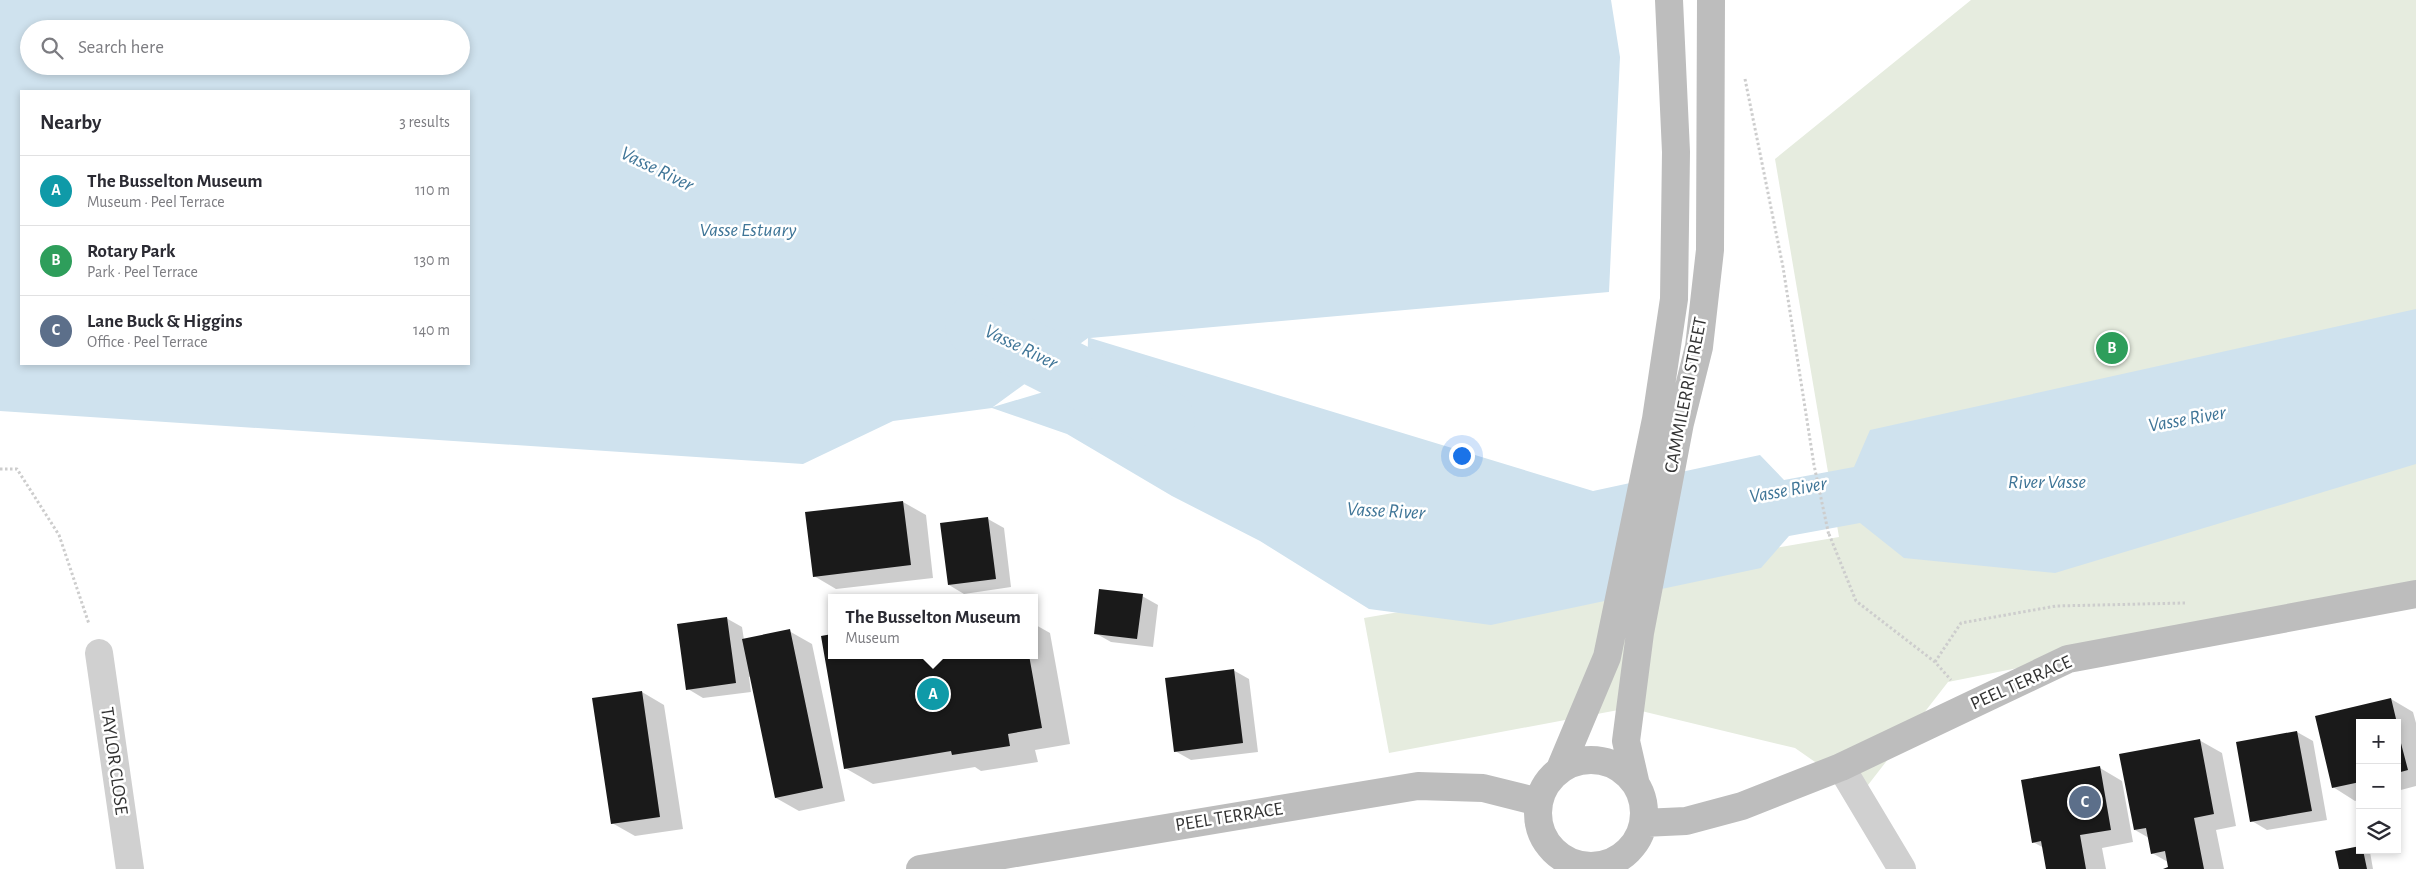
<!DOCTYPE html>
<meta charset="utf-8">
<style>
body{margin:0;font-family:"Alegreya Sans",sans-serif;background:#f7f7f7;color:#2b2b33}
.controls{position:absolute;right:15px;bottom:15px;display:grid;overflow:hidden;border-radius:0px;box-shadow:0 2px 8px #0003}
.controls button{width:45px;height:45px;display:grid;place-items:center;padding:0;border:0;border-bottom:1px solid #e1e1e2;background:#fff;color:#2b2b33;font:25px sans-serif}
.you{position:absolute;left:1461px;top:455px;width:18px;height:18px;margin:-12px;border:4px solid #fff;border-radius:50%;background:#1a73e8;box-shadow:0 0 0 8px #1a73e833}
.badge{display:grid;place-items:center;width:32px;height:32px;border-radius:50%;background:#e63946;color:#fff;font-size:16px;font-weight:700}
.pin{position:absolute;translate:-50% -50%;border:2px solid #fff;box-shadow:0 1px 5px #0006}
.popup{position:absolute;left:828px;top:594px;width:210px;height:65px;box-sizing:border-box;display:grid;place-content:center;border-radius:0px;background:#fff;filter:drop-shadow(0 1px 4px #0005);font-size:16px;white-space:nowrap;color:#7c7c81}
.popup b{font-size:19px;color:#2b2b33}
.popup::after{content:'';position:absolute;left:50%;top:100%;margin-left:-10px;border:10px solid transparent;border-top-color:#fff}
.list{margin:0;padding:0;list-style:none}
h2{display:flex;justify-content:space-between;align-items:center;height:65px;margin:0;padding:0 20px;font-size:21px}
h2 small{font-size:16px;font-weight:400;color:#7c7c81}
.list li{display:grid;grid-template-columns:32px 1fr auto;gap:15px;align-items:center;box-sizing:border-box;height:70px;padding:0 20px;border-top:1px solid #e1e1e2}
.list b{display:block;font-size:19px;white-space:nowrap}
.list p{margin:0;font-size:16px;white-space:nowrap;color:#7c7c81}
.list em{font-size:16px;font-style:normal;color:#7c7c81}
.icon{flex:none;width:28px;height:28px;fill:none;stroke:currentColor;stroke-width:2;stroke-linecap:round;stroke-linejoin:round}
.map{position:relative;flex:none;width:2416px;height:869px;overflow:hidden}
.search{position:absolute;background:#fff;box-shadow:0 2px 8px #0003;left:20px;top:20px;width:450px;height:55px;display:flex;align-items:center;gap:12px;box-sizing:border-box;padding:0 18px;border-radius:28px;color:#7c7c81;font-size:19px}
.panel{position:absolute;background:#fff;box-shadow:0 2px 8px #0003;left:20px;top:90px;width:450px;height:275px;border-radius:0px}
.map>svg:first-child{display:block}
.green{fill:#e6ecdf}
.water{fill:#cfe2ee;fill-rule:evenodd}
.shadow{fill:#0003}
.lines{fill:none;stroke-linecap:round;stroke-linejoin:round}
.river{stroke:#cfe2ee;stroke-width:62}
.building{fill:#1a1a1a}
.path{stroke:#cdcdcd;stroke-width:3;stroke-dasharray:2.5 2.5;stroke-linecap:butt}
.street{stroke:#d0d0d0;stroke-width:28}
.secondary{stroke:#bdbdbd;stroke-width:28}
.labels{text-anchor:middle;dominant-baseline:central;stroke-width:5;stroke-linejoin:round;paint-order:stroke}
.street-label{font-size:19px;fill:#333;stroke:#fff}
.water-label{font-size:20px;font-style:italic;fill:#3f7597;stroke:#fff}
</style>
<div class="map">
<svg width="2416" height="869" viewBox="0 0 2416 869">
<rect width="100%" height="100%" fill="#fff"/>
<path class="green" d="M1971 0H2416V588L1948 682 1861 794 1795 748 1629 708 1389 753 1364 618 1839 537 1775 159Z"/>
<path class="water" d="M0 0H1611L1620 57 1609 292 1090 338 1593 491 1760 455 1784 480 1854 467 1870 430 2416 309V464L2055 573 1904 558 1860 523 1789 536 1761 568 1491 625 1369 609 1260 541 1172 496 1067 434 992 408 893 421 803 464 0 411ZM29 29H461V66H29ZM21 91H469V364H21ZM1088 338 1087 379 993 407Z"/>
<path class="shadow" d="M903 502 926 515 933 578 836 589 814 576Z
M988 519 1004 528 1011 587 964 594 949 585Z
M1142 596 1158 605 1153 647 1111 642 1095 633Z
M726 618 742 627 744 640 789 631 812 644 845 801 799 811 776 798 751 676 749 677 751 692 703 698 688 689Z
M1034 624 1050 633 1070 744 1035 750 1038 762 981 771 975 767 873 784 845 768 832 655H1034Z
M1233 670 1249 679 1258 752 1191 760 1175 751Z
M642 692 664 705 683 829 635 836 612 823Z
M2391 699 2413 712 2416 723V786L2397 791V723H2360V799L2355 801 2333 787 2316 717Z
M2297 732 2313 741 2327 820 2267 830 2252 821Z
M2199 740 2222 753 2236 826 2216 830 2224 869H2165L2169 868 2168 862 2152 853 2149 838 2135 830Z
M2100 768 2122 781 2133 842 2102 848 2106 869H2047L2044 848 2033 842Z
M2360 850 2370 852 2373 869H2340Z"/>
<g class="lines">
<path class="river" d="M976 325 1164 420"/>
</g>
<path class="building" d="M903 501 911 565 813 577 805 512Z
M988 517 996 579 948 585 940 523Z
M1099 589 1143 594 1137 639 1094 634Z
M727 617 736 683 686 690 677 624Z
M790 629 823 788 775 798 742 639Z
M832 634V655H954L955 659 979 655H1029L1042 728 1008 734 1010 746 952 755 951 751 844 769 821 636Z
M1234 669 1243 743 1174 752 1165 678Z
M642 691 660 817 611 824 592 698Z
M2391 698 2397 723H2360V782L2332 788 2315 716Z
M2397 728 2408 770 2397 773Z
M2297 731 2312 811 2250 822 2236 742Z
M2200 739 2214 814 2194 818 2204 869H2163L2168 867 2165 851 2151 854 2146 828 2134 830 2119 754Z
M2100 766 2111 830 2080 835 2086 869H2046L2041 841 2032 843 2021 780Z
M2360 846V850H2363L2367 869H2339L2335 851Z"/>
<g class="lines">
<path class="path" d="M1745 79 1783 267 1814 465 1829 536
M0 469H17L59 535 89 624
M1829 534 1856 601 1935 662 1951 680
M1935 662 1961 623 2056 606 2185 603"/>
<path class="street" d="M99 653 130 869
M1841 767 1902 869
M1580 869V866"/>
<path class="secondary" d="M1538 813a53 53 0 1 1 106 0a53 53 0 1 1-106 0Z
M1560 769 1607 657 1656 419 1674 299 1676 152 1669 0
M1636 785 1626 741 1640 633 1680 423 1699 347 1710 250 1711 0
M1643 823 1686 821 1742 806 1841 767 2068 659 2416 594
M920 869 1418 786 1483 788 1539 802"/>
</g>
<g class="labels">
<g class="street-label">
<text transform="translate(1686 395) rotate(-79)">CAMMILERRI STREET</text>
<text transform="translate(2021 683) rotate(-24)">PEEL TERRACE</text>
<text transform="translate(114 761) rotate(82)">TAYLOR CLOSE</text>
<text transform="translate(1229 817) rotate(-9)">PEEL TERRACE</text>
</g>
<g class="water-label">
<text transform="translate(657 169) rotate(26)">Vasse River</text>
<text x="748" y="230">Vasse Estuary</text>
<text transform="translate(1021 347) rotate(26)">Vasse River</text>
<text transform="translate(2187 419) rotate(-10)">Vasse River</text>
<text x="2047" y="482">River Vasse</text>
<text transform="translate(1788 490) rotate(-10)">Vasse River</text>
<text transform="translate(1386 511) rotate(3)">Vasse River</text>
</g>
</g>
</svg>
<div class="controls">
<button>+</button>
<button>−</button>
<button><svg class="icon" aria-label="layers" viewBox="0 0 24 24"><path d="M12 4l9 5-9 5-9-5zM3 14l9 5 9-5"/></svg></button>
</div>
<div class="you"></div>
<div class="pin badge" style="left:933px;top:694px;background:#0f9aa8">A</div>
<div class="popup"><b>The Busselton Museum</b>Museum</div>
<div class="pin badge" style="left:2112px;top:348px;background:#2e9e5b">B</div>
<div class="pin badge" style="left:2085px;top:802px;background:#5c6f8a">C</div>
<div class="search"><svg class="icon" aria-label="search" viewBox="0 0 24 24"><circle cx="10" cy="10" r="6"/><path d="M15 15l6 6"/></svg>Search here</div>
<section class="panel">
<h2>Nearby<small>3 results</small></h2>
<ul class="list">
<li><span class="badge" style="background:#0f9aa8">A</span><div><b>The Busselton Museum</b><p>Museum · Peel Terrace</p></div><em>110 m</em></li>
<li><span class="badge" style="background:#2e9e5b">B</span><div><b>Rotary Park</b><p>Park · Peel Terrace</p></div><em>130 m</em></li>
<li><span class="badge" style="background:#5c6f8a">C</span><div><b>Lane Buck &amp; Higgins</b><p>Office · Peel Terrace</p></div><em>140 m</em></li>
</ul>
</section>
</div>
